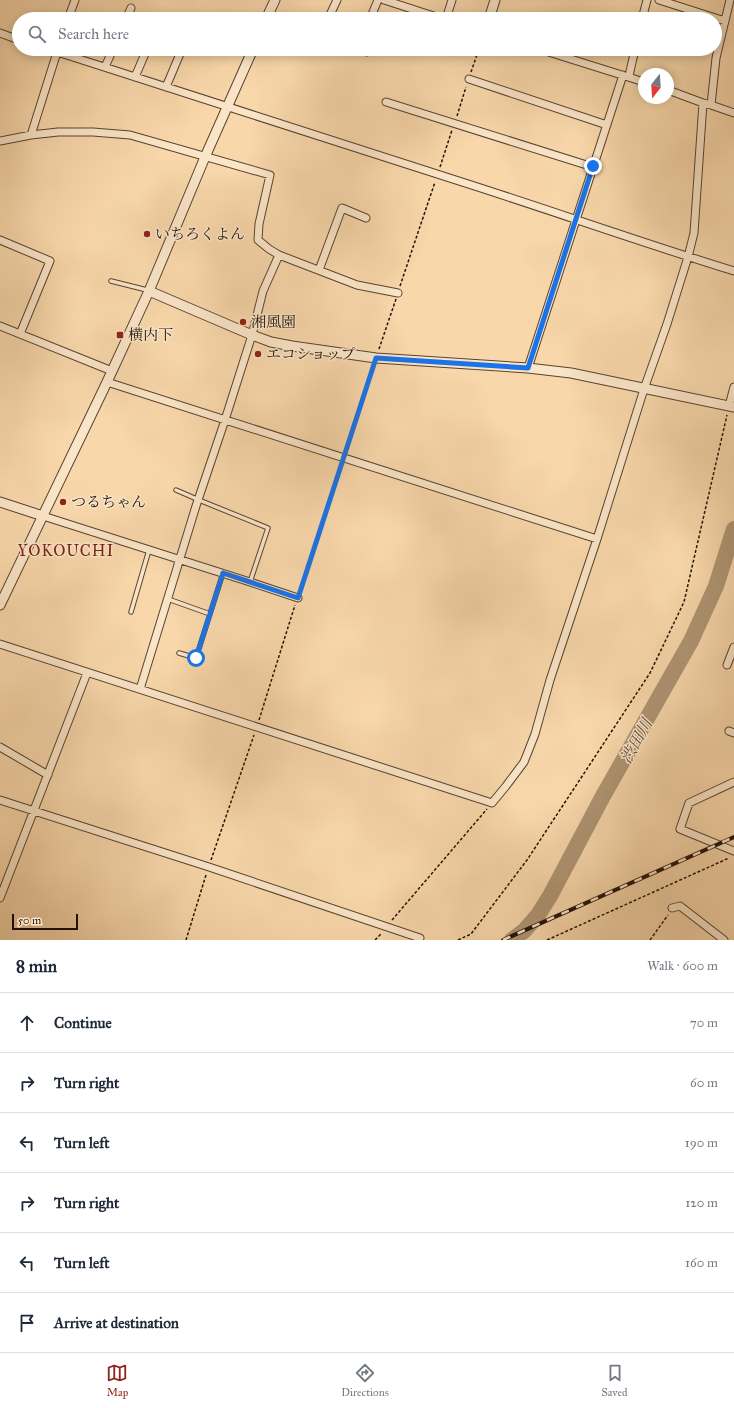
<!DOCTYPE html>
<meta charset="utf-8">
<style>
body{margin:0;font-family:"IM FELL Great Primer","Noto Serif JP",serif;background:#f2f2f3;color:#1f2937}
.compass{position:absolute;left:638px;top:68px;width:36px;height:36px;border-radius:50%;background:#fff;box-shadow:0 2px 10px #0003;rotate:197deg}
.scale{position:absolute;left:12px;bottom:10px;width:66px;box-sizing:border-box;padding-left:4px;border:2px solid #221206;border-top:0;font-size:11px;line-height:14px;white-space:nowrap;color:#221206;-webkit-text-stroke:3px #fae5c8;paint-order:stroke}
.stop{position:absolute;width:12px;height:12px;margin:-9px;border:3px solid #1a73e8;border-radius:50%;background:#fff}
.stop.end{background:#1a73e8;border-color:#fff;box-shadow:0 1px 4px #0008}
.list{margin:0;padding:0;list-style:none}
h2{display:flex;justify-content:space-between;align-items:center;height:52px;margin:0;padding:0 16px;font-size:17px}
h2 small{font-size:13px;font-weight:400;color:#747a83}
.list li{display:grid;grid-template-columns:26px 1fr auto;gap:12px;align-items:center;box-sizing:border-box;height:60px;padding:0 16px;border-top:1px solid #e0e1e3}
.list b{display:block;font-size:15px;white-space:nowrap}
.list em{font-size:13px;font-style:normal;color:#747a83}
.icon{flex:none;width:22px;height:22px;fill:none;stroke:currentColor;stroke-width:2;stroke-linecap:round;stroke-linejoin:round}
.map{position:relative;flex:none;width:734px;height:940px;overflow:hidden}
.search{position:absolute;background:#fff;box-shadow:0 2px 10px #0003;left:12px;right:12px;top:12px;height:44px;display:flex;align-items:center;gap:10px;box-sizing:border-box;padding:0 14px;border-radius:22px;color:#747a83;font-size:15px}
.sheet{height:412px;background:#fff}
nav{display:flex;justify-content:space-around;align-items:center;box-sizing:border-box;height:56px;border-top:1px solid #e0e1e3;background:#fff;font-size:11px;color:#747a83}
nav a{display:grid;justify-items:center;gap:2px}
nav .on{color:#8f2418}
.map>svg:first-child{display:block}
.lines{fill:none;stroke-linecap:round;stroke-linejoin:round}
.river{stroke:#af9473;stroke-width:16}
.service-casing{stroke:#58432f;stroke-width:5.5}
.minor-casing{stroke:#58432f;stroke-width:9}
.tertiary-casing{stroke:#58432f;stroke-width:11}
.path{stroke:#221206;stroke-width:1.5;stroke-dasharray:3 2;stroke-linecap:butt}
.service{stroke:#fae5c8;stroke-width:3.5}
.minor{stroke:#fae5c8;stroke-width:7}
.tertiary{stroke:#fae5c8;stroke-width:9}
.rail-casing{stroke:#221206;stroke-width:4}
.rail{stroke:#fae5c8;stroke-width:2.5;stroke-dasharray:8;stroke-linecap:butt}
.route{stroke:#1a73e8;stroke-width:5}
.poi-dot{fill:#8f2418;stroke:#fae5c8;stroke-width:1.5}
.labels{text-anchor:middle;dominant-baseline:central;stroke-width:3;stroke-linejoin:round;paint-order:stroke}
.poi-label{font-size:15px;fill:#221206;stroke:#fae5c8;text-anchor:start}
.neighbourhood-label{font-size:16px;letter-spacing:1px;fill:#7a1f14;stroke:#fae5c8}
.water-label{font-size:16px;font-style:italic;fill:#614c37;stroke:#fae5c8}
</style>
<div class="map">
<svg width="734" height="940" viewBox="0 0 734 940">
<rect width="100%" height="100%" fill="#f8d7ab"/>
<filter id="stains"><feTurbulence type="fractalNoise" baseFrequency=".005" numOctaves="4"/><feColorMatrix values="0 0 0 0 .2 0 0 0 0 .09 0 0 0 0 .02 0 0 0 .5 -.17"/></filter>
<radialGradient id="worn" r=".72"><stop offset=".6" stop-color="#630" stop-opacity="0"/><stop offset="1" stop-color="#630" stop-opacity=".3"/></radialGradient>
<g class="lines">
<path class="river" d="M512 940 524 931 538 915 550 896 603 796 691 641 716 586 734 529"/>
<g class="service-casing">
<path id="service" d="M111 281 147 290
M176 490 199 500 268 528 250 582
M168 599 210 614
M131 612 149 550
M179 653 196 658 223 573"/>
</g>
<g class="minor-casing">
<path id="minor" d="M384 0 443 19
M659 0 725 21
M68 19 75 0
M126 19 131 8
M328 19 337 0
M370 19 378 0
M446 19 452 0
M642 19 647 0
M0 33 19 40
M48 49C186 94 324 137 462 182 553 211 643 243 734 271
M359 49 367 52
M539 49 644 82
M105 67 113 49
M629 76 635 49
M135 77 147 49
M469 79 607 125
M166 87 182 49
M668 90 703 103
M386 102 593 167
M711 105 734 113
M31 135 58 132H93L130 135 270 175 259 224 258 240 269 249 279 255 357 285 398 293
M0 141 31 135 58 49
M0 240 50 261 20 334
M319 270 342 208 366 218
M0 326 112 371
M528 368 623 75
M107 382 597 539
M729 406 734 387
M43 516 250 582 298 598
M0 644 492 803 506 786 524 762 535 734 550 680 597 539 644 389 667 324 688 257 694 233 703 103 711 105 716 58 730 0
M727 665 734 647
M140 689 196 506 225 420 252 335 263 291 279 255
M729 731 734 733
M0 747 48 775
M734 782 689 803 680 829 734 851
M0 800 209 867 420 938
M0 898 87 673
M672 908 680 906 724 940"/>
</g>
<g class="tertiary-casing">
<path id="tertiary" d="M266 19 275 0
M489 19 495 0
M149 291 252 335 271 342 292 346 376 358 528 368 571 373 734 407
M0 502 43 516
M0 605 107 382 149 291 205 157 253 49"/>
</g>
<path class="path" d="M471 72 479 49
M457 116 466 87
M440 167 452 130
M400 286 435 182
M379 349 396 299
M347 450 373 366
M300 590 342 465
M259 720 295 605
M211 860 254 735
M392 920 487 809
M186 940 206 875
M375 940 381 934
M458 940 471 934 527 860 650 673 684 602 727 415
M547 940 729 858
M650 940 668 915"/>
<use href="#service" class="service"/>
<use href="#minor" class="minor"/>
<use href="#tertiary" class="tertiary"/>
<g class="rail-casing">
<path id="rail" d="M503 940 734 837"/>
</g>
<use href="#rail" class="rail"/>
</g>
<g class="lines">
<path class="route" d="M196 658 223 573 298 598 376 358 528 368 593 166"/>
</g>
<g class="poi-dot">
<circle cx="147" cy="234" r="4"/>
<circle cx="243" cy="322" r="4"/>
<rect x="116" y="331" width="8" height="8" rx="2"/>
<circle cx="258" cy="354" r="4"/>
<circle cx="63" cy="502" r="4"/>
</g>
<g class="labels">
<g class="poi-label">
<text x="155" y="234">いちろくよん</text>
<text x="251" y="322">湘風園</text>
<text x="128" y="335">横内下</text>
<text x="266" y="354">エコショップ</text>
<text x="71" y="502">つるちゃん</text>
</g>
<g class="neighbourhood-label">
<text x="66" y="550">YOKOUCHI</text>
</g>
<g class="water-label">
<text transform="translate(636 741) rotate(-61)">渋田川</text>
</g>
</g>
<rect width="100%" height="100%" filter="url(#stains)"/>
<rect width="100%" height="100%" fill="url(#worn)"/>
</svg>
<svg class="compass" viewBox="-18 -18 36 36"><path d="M0-13l5 13h-10z" fill="#e53935"/><path d="M0 13l5-13h-10z" fill="#747a83"/></svg>
<div class="scale">50 m</div>
<div class="stop" style="left:196px;top:658px"></div>
<div class="stop end" style="left:593px;top:166px"></div>
<div class="search"><svg class="icon" aria-label="search" viewBox="0 0 24 24"><circle cx="10" cy="10" r="6"/><path d="M15 15l6 6"/></svg>Search here</div>
</div>
<section class="sheet">
<h2>8 min<small>Walk · 600 m</small></h2>
<ul class="list">
<li><svg class="icon" aria-label="ahead" viewBox="0 0 24 24"><path d="M12 20V5M6 11l6-6 6 6"/></svg><div><b>Continue</b></div><em>70 m</em></li>
<li><svg class="icon" aria-label="right" viewBox="0 0 24 24"><path d="M7 20v-9h11M14 6l5 5-5 5"/></svg><div><b>Turn right</b></div><em>60 m</em></li>
<li><svg class="icon" aria-label="left" viewBox="0 0 24 24"><path d="M17 20v-9H6M10 6l-5 5 5 5"/></svg><div><b>Turn left</b></div><em>190 m</em></li>
<li><svg class="icon" aria-label="right" viewBox="0 0 24 24"><path d="M7 20v-9h11M14 6l5 5-5 5"/></svg><div><b>Turn right</b></div><em>120 m</em></li>
<li><svg class="icon" aria-label="left" viewBox="0 0 24 24"><path d="M17 20v-9H6M10 6l-5 5 5 5"/></svg><div><b>Turn left</b></div><em>160 m</em></li>
<li><svg class="icon" aria-label="arrive" viewBox="0 0 24 24"><path d="M6 21V4h12l-3 4 3 4H6"/></svg><div><b>Arrive at destination</b></div></li>
</ul>
</section>
<nav>
<a class="on"><svg class="icon" aria-label="map" viewBox="0 0 24 24"><path d="M3 6l6-2 6 2 6-2v14l-6 2-6-2-6 2zM9 4v14M15 6v14"/></svg>Map</a>
<a><svg class="icon" aria-label="directions" viewBox="0 0 24 24"><path d="M12 3l9 9-9 9-9-9zM9 14v-3h6M13 9l2 2-2 2"/></svg>Directions</a>
<a><svg class="icon" aria-label="saved" viewBox="0 0 24 24"><path d="M7 4h10v16l-5-4-5 4z"/></svg>Saved</a>
</nav>
